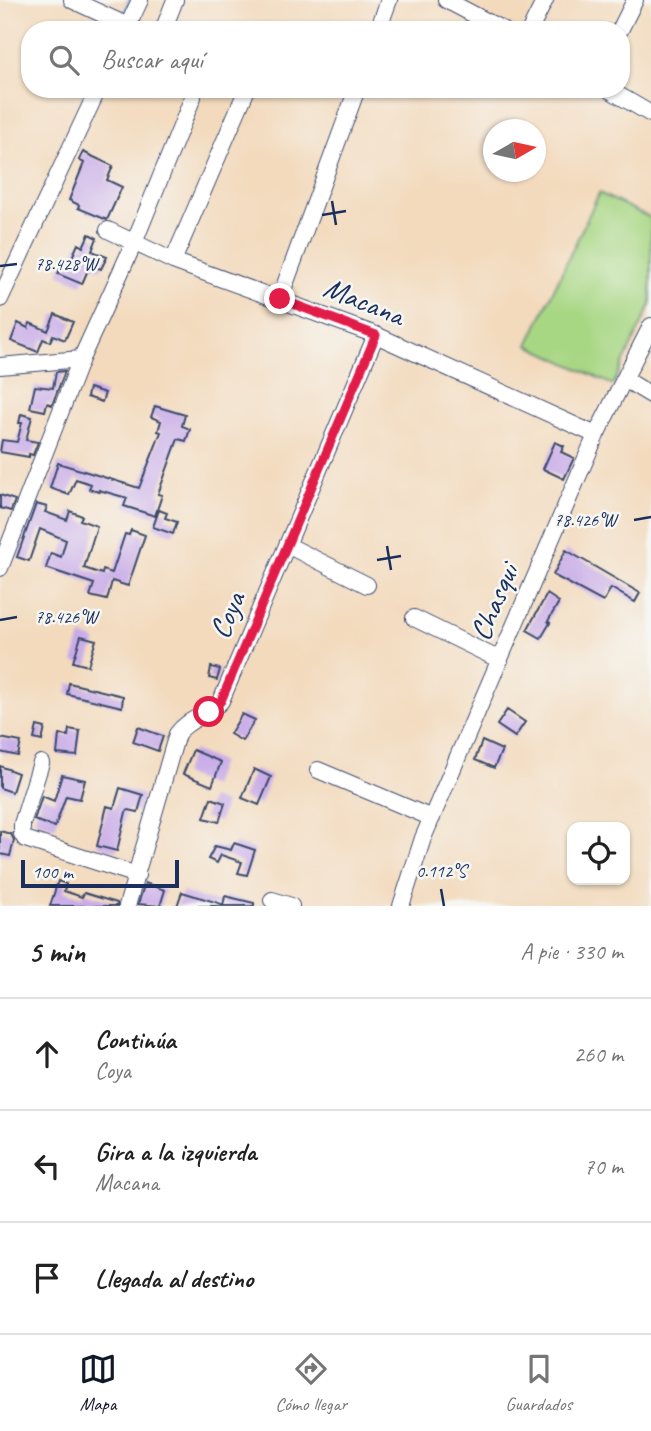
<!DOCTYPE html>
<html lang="es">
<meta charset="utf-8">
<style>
body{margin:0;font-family:Caveat,sans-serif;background:#f6f6f6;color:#222}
.controls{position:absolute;right:21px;bottom:21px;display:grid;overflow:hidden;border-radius:14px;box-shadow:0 2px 5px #0004}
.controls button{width:63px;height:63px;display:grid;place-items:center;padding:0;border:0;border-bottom:2px solid #e0e0e0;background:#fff;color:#222;font:35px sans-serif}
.compass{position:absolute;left:483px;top:119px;width:63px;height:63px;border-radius:50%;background:#fff;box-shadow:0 2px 5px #0004;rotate:81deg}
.scale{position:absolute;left:21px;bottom:18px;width:158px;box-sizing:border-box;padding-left:7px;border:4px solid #1b2f5e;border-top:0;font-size:19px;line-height:24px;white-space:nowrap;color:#1b2f5e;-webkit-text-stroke:5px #f6f6f2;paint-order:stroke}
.stop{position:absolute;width:21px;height:21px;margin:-16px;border:5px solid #e11d48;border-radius:50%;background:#fff}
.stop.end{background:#e11d48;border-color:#fff;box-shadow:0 2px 7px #0008}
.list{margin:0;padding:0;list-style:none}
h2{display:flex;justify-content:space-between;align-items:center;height:91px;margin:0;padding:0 28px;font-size:30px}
h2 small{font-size:23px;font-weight:400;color:#767676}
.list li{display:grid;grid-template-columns:46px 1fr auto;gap:21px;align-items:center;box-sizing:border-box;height:112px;padding:0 28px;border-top:2px solid #e0e0e0}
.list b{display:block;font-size:26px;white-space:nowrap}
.list p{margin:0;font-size:23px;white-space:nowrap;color:#767676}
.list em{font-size:23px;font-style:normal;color:#767676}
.icon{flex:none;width:38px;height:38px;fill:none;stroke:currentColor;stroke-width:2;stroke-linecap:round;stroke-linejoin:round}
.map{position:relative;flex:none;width:651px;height:906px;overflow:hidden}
.search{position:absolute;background:#fff;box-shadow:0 2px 5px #0004;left:21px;right:21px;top:21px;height:77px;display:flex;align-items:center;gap:18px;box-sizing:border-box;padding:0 24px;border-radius:28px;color:#767676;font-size:26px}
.sheet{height:427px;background:#fff}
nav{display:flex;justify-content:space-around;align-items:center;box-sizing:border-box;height:98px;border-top:2px solid #e0e0e0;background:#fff;font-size:19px;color:#767676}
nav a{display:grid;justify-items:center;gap:4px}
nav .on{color:#111827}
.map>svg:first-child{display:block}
.green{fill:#a8d784;stroke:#628371;stroke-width:2}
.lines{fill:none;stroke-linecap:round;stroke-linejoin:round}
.stream{stroke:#6fa2db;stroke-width:3.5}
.building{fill:#c7a9e7}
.minor-casing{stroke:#3b496c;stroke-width:18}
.minor{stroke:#fff;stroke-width:16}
.route{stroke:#e11d48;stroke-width:9}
.ticks{fill:none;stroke:#1b2f5e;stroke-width:2.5}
.labels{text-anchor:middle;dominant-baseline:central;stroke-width:5;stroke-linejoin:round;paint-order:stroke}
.street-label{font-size:30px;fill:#1b2f5e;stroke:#f6f6f2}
.ticks-label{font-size:18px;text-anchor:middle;fill:#1b2f5e;stroke:#f6f6f2;stroke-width:5;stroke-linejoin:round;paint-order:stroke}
</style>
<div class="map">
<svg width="651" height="906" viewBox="0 0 651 906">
<rect width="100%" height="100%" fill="#f6f6f2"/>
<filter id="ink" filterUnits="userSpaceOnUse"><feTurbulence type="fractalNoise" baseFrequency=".0143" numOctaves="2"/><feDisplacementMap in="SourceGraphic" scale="14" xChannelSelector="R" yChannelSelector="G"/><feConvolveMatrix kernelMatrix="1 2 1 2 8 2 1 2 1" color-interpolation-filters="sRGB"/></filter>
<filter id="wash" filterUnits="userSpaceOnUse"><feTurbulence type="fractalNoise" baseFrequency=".00686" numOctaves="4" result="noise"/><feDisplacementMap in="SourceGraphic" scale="28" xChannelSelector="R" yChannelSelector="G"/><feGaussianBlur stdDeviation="1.57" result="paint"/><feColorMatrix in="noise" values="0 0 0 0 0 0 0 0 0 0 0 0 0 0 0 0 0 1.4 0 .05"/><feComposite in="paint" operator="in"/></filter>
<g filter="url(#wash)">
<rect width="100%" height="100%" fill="#f3dabd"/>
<path class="green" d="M599 193 651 218V304L613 385 528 345Z"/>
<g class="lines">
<path class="stream" d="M123 17 130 0"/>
</g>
<g id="blocks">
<path class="building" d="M83 152 113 166 107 180 122 187 107 220 78 208 79 205 69 200 84 163 79 160Z
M89 234 97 238 92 251 107 257 101 269 90 265 82 284 58 274 63 262 69 264 78 244 83 247Z
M55 314 73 322 65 340 53 335 50 342 43 339 38 352 11 341 18 323 28 328 30 323 48 331Z
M65 371 52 405 47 403 45 411 30 408 35 386 53 388 56 372Z
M89 388 105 393 102 402 87 397Z
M155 406 185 415 182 426 190 429 186 441 178 439 158 494 162 495 155 516 124 506 127 498 99 490V492L89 489 91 484 76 479 69 495 50 488 58 463 139 488 161 432 158 431 161 421 151 417Z
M21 414 32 417 26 440 38 442 33 455 29 454V457L0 452 2 440 17 442 22 423H19Z
M555 442 564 446 561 452 574 458 564 479 543 469Z
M0 495 15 500 11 511 0 508Z
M36 504 47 507 45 512 67 520 70 511 82 516 80 520 97 526 84 568 102 574 103 570 112 573 125 534 129 535 131 530 145 535 128 586 112 581 107 600 90 596 94 584 46 568 51 553 61 557 66 540 40 529 29 561 17 557Z
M159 510 167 513 165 518 177 522 173 534 153 527Z
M566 550 640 593 635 602 611 588 603 602 553 575Z
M547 594 559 602 548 621 550 623 541 638 527 630Z
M81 636 96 640 88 666 73 662Z
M211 667 220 669 217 680 209 678Z
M69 683 123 696 122 707 67 694Z
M507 710 525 722 515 737 497 725Z
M242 714 255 720 242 741 230 734Z
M37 726 45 728 42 741 34 739Z
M138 727 163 736 158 751 133 742Z
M69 729 80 731 77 756 57 754 59 735 68 736Z
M0 738 21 742 18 756 0 752Z
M482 741 502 750 494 768 475 760Z
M193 750 221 762 212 786 183 774Z
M0 766 18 773 12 792 0 788Z
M254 769 271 777 259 805 242 798Z
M62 775 85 780 80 799 66 796 55 827 34 820 42 796 54 801Z
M120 788 143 795 138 812 129 810 126 812 117 851 97 846 107 806 114 808Z
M211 798 225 803 219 822 204 818Z
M0 831 11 834 14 840 10 856 0 854Z
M234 843 255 850 247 875 238 873 242 862 221 855 217 863 208 859 215 846 231 850Z
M58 881 66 884 64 891 82 897 84 893 117 903V906H50Z
M145 883 165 890 160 906 138 904Z
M182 892 222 904 221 906H177Z
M225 896 254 903V906H223Z"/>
</g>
</g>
<g filter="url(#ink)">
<use href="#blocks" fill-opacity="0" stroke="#3b496c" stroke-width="2"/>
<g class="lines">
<g class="minor-casing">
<path id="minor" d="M72 0 128 26
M446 0 503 30
M164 28 175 0
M126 30 140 0
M378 30 389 0
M530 30 545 0
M620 30 635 0
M608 89 651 114
M108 230 173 261 376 335 596 435
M173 261 247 89
M280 298 357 89
M0 299 98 89
M0 366 81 359
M626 380 651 395
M287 545 367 585
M0 568 81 359 134 243 193 97
M414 618 500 660
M41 763 22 824V834L25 839 137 875
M318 770 432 818
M272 900 291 906
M127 906 177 734C188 718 208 716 221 701L376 335
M401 906 423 838 596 435 651 326"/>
</g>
<use href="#minor" class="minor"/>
</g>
</g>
<g class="lines" filter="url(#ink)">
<path class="route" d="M209 712 221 701 376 335 280 299"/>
</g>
<path class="ticks" d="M332 201 336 225M322 215 346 211M0 266 17 264M634 520 651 517M387 546 391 570M377 560 401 556M0 620 17 617M441 889 444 906"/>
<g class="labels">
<g class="street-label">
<text transform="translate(364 301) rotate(22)">Macana</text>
<text transform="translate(494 602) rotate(-67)">Chasqui</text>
<text transform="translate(227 615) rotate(-67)">Coya</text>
</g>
</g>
<g class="ticks-label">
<text x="66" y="270">78.428°W</text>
<text x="585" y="526">78.426°W</text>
<text x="66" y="623">78.426°W</text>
<text x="441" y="877">0.112°S</text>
</g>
</svg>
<div class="controls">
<button><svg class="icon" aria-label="locate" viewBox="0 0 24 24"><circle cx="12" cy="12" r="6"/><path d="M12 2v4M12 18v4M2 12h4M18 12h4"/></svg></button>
</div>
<svg class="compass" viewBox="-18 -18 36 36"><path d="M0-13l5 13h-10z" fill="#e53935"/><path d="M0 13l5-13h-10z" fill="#767676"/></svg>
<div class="scale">100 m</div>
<div class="stop" style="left:209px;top:712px"></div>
<div class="stop end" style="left:280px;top:299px"></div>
<div class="search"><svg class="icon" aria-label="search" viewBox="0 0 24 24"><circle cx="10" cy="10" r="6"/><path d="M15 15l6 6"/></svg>Buscar aquí</div>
</div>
<section class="sheet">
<h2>5 min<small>A pie · 330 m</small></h2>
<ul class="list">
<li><svg class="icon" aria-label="ahead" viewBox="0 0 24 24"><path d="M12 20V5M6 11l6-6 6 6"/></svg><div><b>Continúa</b><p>Coya</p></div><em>260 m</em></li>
<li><svg class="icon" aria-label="left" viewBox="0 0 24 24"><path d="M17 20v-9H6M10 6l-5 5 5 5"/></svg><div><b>Gira a la izquierda</b><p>Macana</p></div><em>70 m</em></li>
<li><svg class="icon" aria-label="arrive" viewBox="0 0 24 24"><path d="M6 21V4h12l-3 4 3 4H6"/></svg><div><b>Llegada al destino</b></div></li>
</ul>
</section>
<nav>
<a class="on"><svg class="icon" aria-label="map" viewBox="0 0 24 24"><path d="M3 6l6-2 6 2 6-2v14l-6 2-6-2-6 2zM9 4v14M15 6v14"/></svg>Mapa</a>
<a><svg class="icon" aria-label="directions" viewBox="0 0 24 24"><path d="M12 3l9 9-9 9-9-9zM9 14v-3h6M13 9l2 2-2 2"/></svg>Cómo llegar</a>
<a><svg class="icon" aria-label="saved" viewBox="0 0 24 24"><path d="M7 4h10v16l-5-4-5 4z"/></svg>Guardados</a>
</nav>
